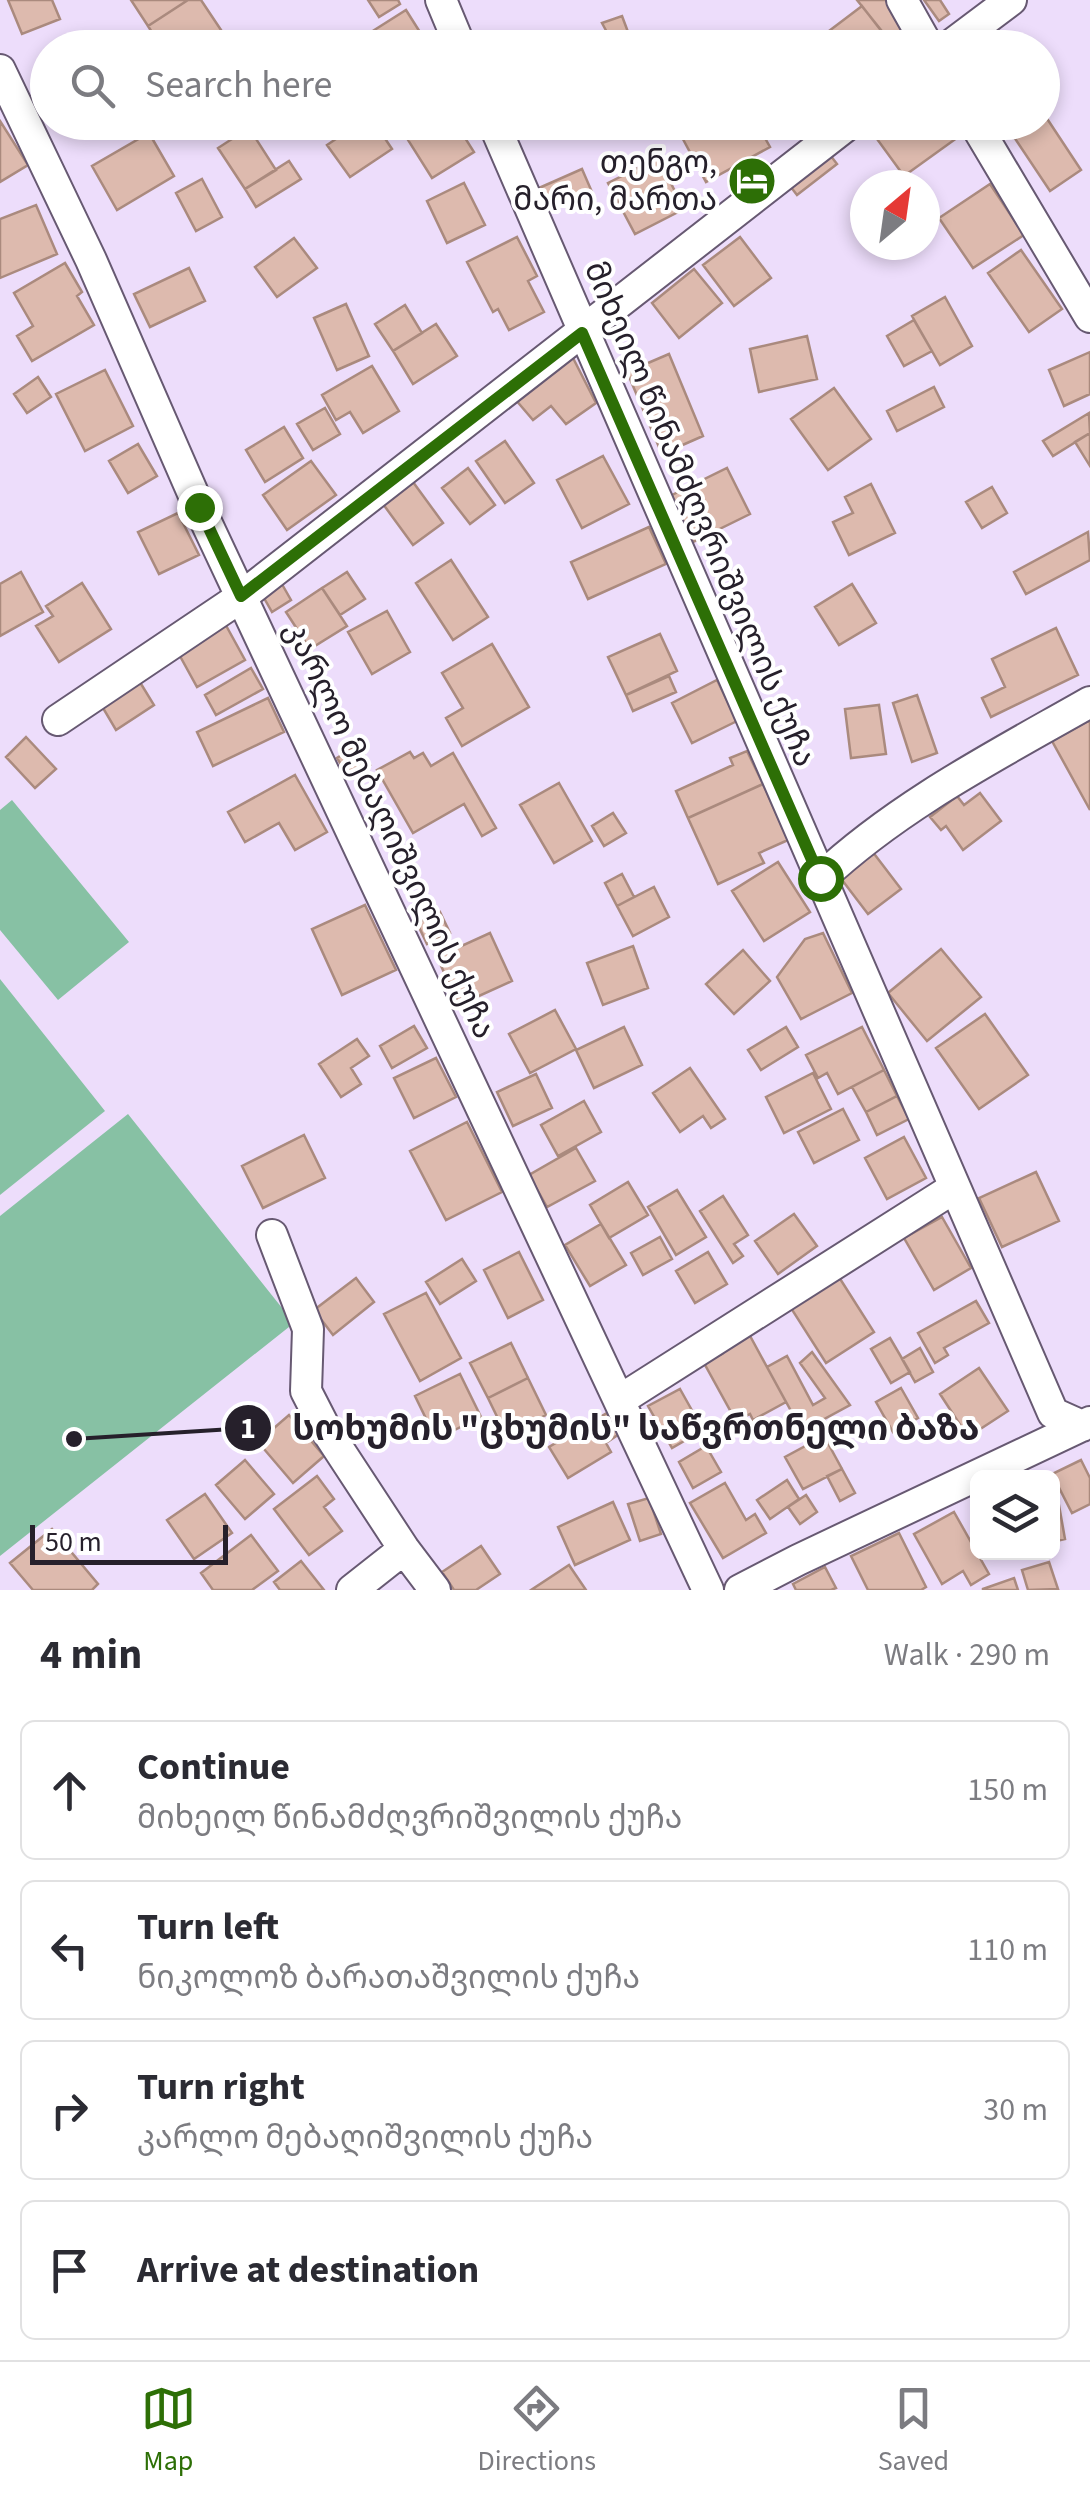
<!DOCTYPE html>
<meta charset="utf-8">
<style>
body{margin:0;font-family:"Source Sans 3","Noto Sans Georgian",sans-serif;background:#f2f2f3;color:#2b2b33}
.controls{position:absolute;right:30px;bottom:30px;display:grid;overflow:hidden;border-radius:15px;box-shadow:0 5px 15px #0003}
.controls button{width:90px;height:90px;display:grid;place-items:center;padding:0;border:0;border-bottom:2px solid #e1e1e2;background:#fff;color:#2b2b33;font:50px sans-serif}
.compass{position:absolute;left:850px;top:170px;width:90px;height:90px;border-radius:50%;background:#fff;box-shadow:0 5px 15px #0003;rotate:29deg}
.scale{position:absolute;left:30px;bottom:25px;width:198px;box-sizing:border-box;padding-left:10px;border:5px solid #26202b;border-top:0;font-size:28px;line-height:35px;white-space:nowrap;color:#26202b;-webkit-text-stroke:8px #fff;paint-order:stroke}
.stop{position:absolute;width:30px;height:30px;margin:-22px;border:8px solid #2d6f06;border-radius:50%;background:#fff}
.stop.end{background:#2d6f06;border-color:#fff;box-shadow:0 2px 10px #0008}
.list{margin:0;padding:0;list-style:none}
h2{display:flex;justify-content:space-between;align-items:center;height:130px;margin:0;padding:0 40px;font-size:42px}
h2 small{font-size:32px;font-weight:400;color:#7c7c81}
.list li{display:grid;grid-template-columns:65px 1fr auto;gap:30px;align-items:center;box-sizing:border-box;height:140px;margin:0 20px 20px;padding:0 20px;border:2px solid #e1e1e2;border-radius:15px}
.list b{display:block;font-size:38px;white-space:nowrap}
.list p{margin:0;font-size:32px;white-space:nowrap;color:#7c7c81}
.list em{font-size:32px;font-style:normal;color:#7c7c81}
.icon{flex:none;width:55px;height:55px;fill:none;stroke:currentColor;stroke-width:2;stroke-linecap:round;stroke-linejoin:round}
.map{position:relative;flex:none;width:1090px;height:1590px;overflow:hidden}
.search{position:absolute;background:#fff;box-shadow:0 5px 15px #0003;left:30px;right:30px;top:30px;height:110px;display:flex;align-items:center;gap:25px;box-sizing:border-box;padding:0 35px;border-radius:55px;color:#7c7c81;font-size:38px}
.sheet{height:770px;background:#fff}
nav{display:flex;justify-content:space-around;align-items:center;box-sizing:border-box;height:140px;border-top:2px solid #e1e1e2;background:#fff;font-size:28px;color:#7c7c81}
nav a{display:grid;justify-items:center;gap:5px}
nav .on{color:#2d6f06}
.map>svg:first-child{display:block}
.green{fill:#87c1a4}
.building{fill:#ddbaae;stroke:#aa8a7e;stroke-width:2.5}
.lines{fill:none;stroke-linecap:round;stroke-linejoin:round}
.minor-casing{stroke:#675972;stroke-width:34}
.minor{stroke:#fff;stroke-width:30}
.route{stroke:#2d6f06;stroke-width:12}
.labels{text-anchor:middle;dominant-baseline:central;stroke-width:8;stroke-linejoin:round;paint-order:stroke}
.poi-label{font-size:32px;fill:#26202b;stroke:#fff;text-anchor:end}
.street-label{font-size:32px;fill:#26202b;stroke:#fff}
.leader{fill:none;stroke:#26202b;stroke-width:4}
.callout-dot{fill:#26202b;stroke:#fff;stroke-width:4}
.mark-label{font-size:30px;text-anchor:middle;font-weight:bold;fill:#fff}
.callout-label{font-size:35px;text-anchor:middle;font-weight:bold;fill:#26202b;stroke:#fff;stroke-width:8;stroke-linejoin:round;paint-order:stroke}
</style>
<div class="map">
<svg width="1090" height="1590" viewBox="0 0 1090 1590">
<rect width="100%" height="100%" fill="#edddfb"/>
<path class="green" d="M12 800 129 942 58 1000 0 930V810Z
M0 979 105 1111 0 1195Z
M128 1114 294 1323 0 1556V1216Z"/>
<path class="building" d="M8 0H52L60 19 22 34Z
M131 0H188L148 26Z
M188 0H201L227 39 214 48H162L148 26Z
M368 0H398L400 4 379 17Z
M857 0H886L908 34 893 45Z
M924 0H940L949 14 939 21Z
M862 6 886 37 872 48H835L825 34Z
M406 10 430 48 349 46Z
M622 16 634 48H591L609 36 602 23Z
M1042 111 1081 170 1050 191 1004 122H1042Z
M0 121 28 165 0 182Z
M361 122H374L392 149 350 177 327 145Z
M436 122H455L474 152 432 178 408 140Z
M687 122H756L770 147 706 182 677 128Z
M876 122H952L961 135 904 176 869 128Z
M249 128 276 170 245 189 218 148Z
M149 133 174 176 117 210 92 166Z
M827 151 837 164 797 195 787 182Z
M658 158 684 209 635 234 608 183Z
M289 161 301 179 256 207 245 189Z
M582 169 592 192 549 211 539 188Z
M202 179 222 217 196 231 176 193Z
M464 183 485 225 447 243 427 201Z
M990 184 1024 235 973 268 939 218Z
M36 205 57 254 0 278V219Z
M517 237 537 276 528 281 544 312 509 330 498 309 493 312 467 262Z
M740 237 771 278 734 306 703 265Z
M294 238 317 268 277 297 255 267Z
M1021 250 1062 309 1029 332 988 273Z
M65 263 82 292 77 296 94 325 32 361 17 336 33 326 14 293Z
M189 268 205 301 150 327 134 294Z
M694 269 722 303 679 338 652 303Z
M945 297 972 346 940 365 912 316Z
M346 304 369 356 337 370 314 318Z
M405 305 422 333 393 351 375 324Z
M914 320 932 351 904 366 887 336Z
M436 324 457 356 413 384 393 351Z
M807 336 817 379 759 392 750 349Z
M1090 352V394L1064 406 1049 370Z
M669 354 703 436 662 454 627 372Z
M572 356 596 403 566 424 551 406 533 420 515 399Z
M372 366 399 411 363 433 350 412 336 420 322 395Z
M105 370 133 426 85 451 56 394Z
M38 377 51 397 27 413 14 394Z
M934 387 944 407 897 431 887 411Z
M834 388 871 439 828 470 791 419Z
M325 408 340 434 313 450 297 424Z
M1089 413 1090 433 1053 456 1043 441Z
M284 427 303 458 265 482 246 450Z
M1090 433V466L1075 442Z
M505 441 534 483 505 503 476 461Z
M138 444 157 476 128 493 109 461Z
M603 456 629 504 582 528 557 480Z
M311 461 336 495 287 530 263 495Z
M468 468 495 505 470 524 442 488Z
M727 468 750 514 693 542 670 496Z
M413 482 443 523 413 545 383 504Z
M871 484 895 533 849 555 833 522 853 513 845 497Z
M992 487 1007 513 982 528 966 502Z
M178 513 199 555 159 574 138 532Z
M649 527 666 564 588 599 571 562Z
M1088 532 1090 560 1026 594 1014 572Z
M451 560 488 617 453 640 416 583Z
M21 572 43 612 0 636V584Z
M347 572 365 599 340 615 322 588Z
M279 579 291 600 272 612 260 591Z
M82 583 111 629 59 662 36 626 53 616 46 606Z
M852 584 876 623 839 645 815 607Z
M322 588 347 626 310 649 286 612Z
M387 611 410 652 372 674 348 632Z
M223 620 245 660 197 687 175 647Z
M1056 628 1078 675 991 717 982 698 1005 687 992 659Z
M660 634 677 671 626 695 608 657Z
M492 644 529 707 462 746 446 718 463 708 442 673Z
M251 668 263 689 216 715 205 695Z
M669 676 676 692 633 711 626 695Z
M138 679 154 705 116 730 100 703Z
M717 680 737 721 692 743 672 703Z
M917 695 937 753 912 762 893 703Z
M268 698 284 732 213 766 197 732Z
M879 705 886 754 851 758 845 709Z
M1090 720V810L1052 741Z
M26 737 56 769 35 788 6 757Z
M358 745 370 765 349 778 337 758Z
M747 751 763 784 688 818 676 791 733 765 730 758Z
M410 752 414 758 423 753 431 766 453 753 496 828 482 836 464 804 413 833 377 770Z
M295 775 327 832 295 850 279 823 245 842 228 812Z
M559 783 592 841 554 863 520 805Z
M763 784 788 840 759 853 764 863 718 884 688 818Z
M980 793 1001 821 963 850 946 826 941 830 930 817 957 796 964 805Z
M613 813 626 833 604 846 592 826Z
M872 851 901 889 868 914 839 876Z
M778 862 810 912 764 941 732 891Z
M622 874 634 897 617 906 605 883Z
M654 887 669 917 633 936 617 906Z
M365 905 396 970 342 995 312 929Z
M440 912 450 933 427 944 417 923Z
M490 933 512 981 459 1005 437 957Z
M823 933 852 993 801 1019 777 977 805 939Z
M633 946 648 988 603 1005 587 963Z
M941 949 981 997 927 1041 888 993Z
M743 950 770 981 734 1014 706 984Z
M555 1010 576 1049 530 1073 509 1034Z
M985 1014 1028 1075 979 1109 936 1048Z
M414 1026 427 1048 392 1068 380 1046Z
M624 1027 642 1065 594 1088 576 1050Z
M786 1027 798 1047 761 1070 748 1050Z
M862 1027 884 1070 838 1094 827 1073 818 1078 806 1055Z
M357 1039 369 1056 351 1068 361 1084 341 1097 319 1064Z
M436 1058 456 1097 414 1118 394 1078Z
M690 1068 725 1119 711 1128 703 1116 680 1132 653 1093Z
M884 1070 897 1096 866 1112 852 1087Z
M813 1073 831 1109 784 1133 766 1097Z
M536 1074 552 1108 513 1126 497 1092Z
M897 1096 909 1119 877 1135 866 1112Z
M584 1101 601 1132 558 1156 541 1125Z
M843 1109 859 1140 814 1163 798 1132Z
M467 1122 502 1192 446 1220 410 1151Z
M304 1135 325 1178 263 1208 242 1166Z
M904 1137 926 1178 887 1199 865 1158Z
M576 1148 595 1181 547 1207 529 1175Z
M1036 1172 1059 1221 1002 1247 979 1198Z
M628 1182 648 1215 609 1238 590 1205Z
M677 1190 706 1237 676 1255 648 1207Z
M723 1196 748 1235 734 1244 743 1256 733 1263 700 1211Z
M794 1214 817 1246 778 1274 755 1241Z
M942 1217 971 1268 934 1290 904 1238Z
M601 1224 626 1265 590 1286 565 1245Z
M660 1237 672 1259 643 1275 631 1253Z
M519 1252 543 1300 508 1318 484 1270Z
M708 1252 727 1284 695 1303 676 1271Z
M462 1259 476 1281 440 1304 426 1282Z
M837 1274 874 1332 826 1363 789 1305Z
M356 1278 374 1302 333 1335 314 1310Z
M426 1293 461 1358 420 1381 384 1314Z
M976 1301 989 1323 944 1348 948 1355 935 1363 918 1333Z
M749 1334 786 1402 753 1420 750 1414 736 1421 704 1363 722 1354 720 1350Z
M890 1338 910 1372 891 1383 871 1349Z
M511 1343 528 1378 488 1398 470 1363Z
M920 1348 933 1372 915 1382 902 1359Z
M812 1352 850 1405 802 1431 767 1367 787 1356 813 1405 825 1398 800 1363Z
M979 1368 1008 1411 968 1437 940 1394Z
M460 1374 481 1417 436 1439 415 1396Z
M528 1378 546 1415 506 1435 488 1398Z
M901 1388 918 1418 893 1432 876 1402Z
M680 1389 703 1430 672 1448 648 1406Z
M607 1413 619 1434 606 1443 611 1452 568 1478 549 1447Z
M289 1415 324 1456 293 1483 258 1442Z
M824 1436 842 1469 803 1489 785 1457Z
M706 1446 721 1472 693 1488 679 1462Z
M245 1460 274 1494 245 1519 216 1485Z
M1081 1460 1090 1478V1504L1072 1513 1052 1474Z
M842 1469 855 1493 840 1501 827 1476Z
M317 1476 334 1499 324 1507 342 1531 309 1555 274 1509Z
M787 1480 799 1499 770 1519 757 1500Z
M725 1483 746 1520 755 1514 766 1533 723 1558 690 1503Z
M205 1494 232 1533 194 1559 167 1520Z
M1057 1494 1065 1539 1052 1542V1495Z
M806 1495 817 1512 800 1524 788 1507Z
M649 1498 661 1534 640 1541 628 1504Z
M613 1502 630 1540 575 1565 558 1527Z
M954 1512 989 1574 971 1585 963 1571 942 1584 914 1534Z
M52 1529 98 1584 92 1590H33L10 1563Z
M899 1533 926 1587 921 1590H868L851 1556Z
M251 1535 278 1571 252 1590H213L201 1573Z
M481 1546 500 1574 476 1590H454L442 1572Z
M301 1561 324 1590H280L274 1582Z
M1049 1562 1058 1589 1028 1590 1022 1570Z
M569 1565 586 1590H531Z
M825 1567 836 1588 831 1590H796L793 1584Z
M1014 1578 1018 1590H983V1589Z"/>
<g class="lines">
<g class="minor-casing">
<path id="minor" d="M441 0 461 48
M902 0 929 48
M947 48 1011 0
M0 70 91 260 199 507 708 1590
M493 122 1053 1413 1082 1426
M974 122 1090 317
M58 720 241 597 851 122
M820 879C899 805 997 755 1090 702
M272 1235 308 1329 306 1391 326 1430 404 1549 435 1590
M620 1400 954 1188
M352 1590 404 1549
M740 1590 798 1560 1090 1422"/>
</g>
<use href="#minor" class="minor"/>
</g>
<g class="lines">
<path class="route" d="M199 507 241 596 582 333 820 878"/>
</g>
<defs>
<g id="hotel-disc" transform="scale(2.5)"><circle r="9.5" fill="#2d6f06" stroke="#fff"/><path d="M-6-4.5h1.5V1H6V5H4.5V3h-9V5H-6ZM-4 0a1.8 1.8 0 1 1 3.6 0ZM.5 0V-2.5h3Q6-2.5 6 0Z" fill="#fff"/></g>
</defs>
<g fill-rule="evenodd">
<use href="#hotel-disc" x="752" y="181"/>
</g>
<g class="labels">
<g class="poi-label">
<text x="717" y="163">თენგო,<tspan x="717" dy="37">მარი, მართა</tspan></text>
</g>
<g class="street-label">
<text transform="translate(700 514) rotate(67)">მიხეილ წინამძღვრიშვილის ქუჩა</text>
<text transform="translate(390 830) rotate(65)">კარლო მებაღიშვილის ქუჩა</text>
</g>
</g>
<path class="leader" d="M74 1439L248 1428"/>
<g class="callout-dot">
<circle cx="74" cy="1439" r="10"/>
<circle cx="248" cy="1428" r="25"/>
</g>
<g class="mark-label">
<text x="248" y="1438">1</text>
</g>
<g class="callout-label">
<text x="636" y="1440">სოხუმის "ცხუმის" საწვრთნელი ბაზა</text>
</g>
</svg>
<div class="controls">
<button><svg class="icon" aria-label="layers" viewBox="0 0 24 24"><path d="M12 4l9 5-9 5-9-5zM3 14l9 5 9-5"/></svg></button>
</div>
<svg class="compass" viewBox="-18 -18 36 36"><path d="M0-13l5 13h-10z" fill="#e53935"/><path d="M0 13l5-13h-10z" fill="#7c7c81"/></svg>
<div class="scale">50 m</div>
<div class="stop" style="left:820px;top:878px"></div>
<div class="stop end" style="left:199px;top:507px"></div>
<div class="search"><svg class="icon" aria-label="search" viewBox="0 0 24 24"><circle cx="10" cy="10" r="6"/><path d="M15 15l6 6"/></svg>Search here</div>
</div>
<section class="sheet">
<h2>4 min<small>Walk · 290 m</small></h2>
<ul class="list">
<li><svg class="icon" aria-label="ahead" viewBox="0 0 24 24"><path d="M12 20V5M6 11l6-6 6 6"/></svg><div><b>Continue</b><p>მიხეილ წინამძღვრიშვილის ქუჩა</p></div><em>150 m</em></li>
<li><svg class="icon" aria-label="left" viewBox="0 0 24 24"><path d="M17 20v-9H6M10 6l-5 5 5 5"/></svg><div><b>Turn left</b><p>ნიკოლოზ ბარათაშვილის ქუჩა</p></div><em>110 m</em></li>
<li><svg class="icon" aria-label="right" viewBox="0 0 24 24"><path d="M7 20v-9h11M14 6l5 5-5 5"/></svg><div><b>Turn right</b><p>კარლო მებაღიშვილის ქუჩა</p></div><em>30 m</em></li>
<li><svg class="icon" aria-label="arrive" viewBox="0 0 24 24"><path d="M6 21V4h12l-3 4 3 4H6"/></svg><div><b>Arrive at destination</b></div></li>
</ul>
</section>
<nav>
<a class="on"><svg class="icon" aria-label="map" viewBox="0 0 24 24"><path d="M3 6l6-2 6 2 6-2v14l-6 2-6-2-6 2zM9 4v14M15 6v14"/></svg>Map</a>
<a><svg class="icon" aria-label="directions" viewBox="0 0 24 24"><path d="M12 3l9 9-9 9-9-9zM9 14v-3h6M13 9l2 2-2 2"/></svg>Directions</a>
<a><svg class="icon" aria-label="saved" viewBox="0 0 24 24"><path d="M7 4h10v16l-5-4-5 4z"/></svg>Saved</a>
</nav>
